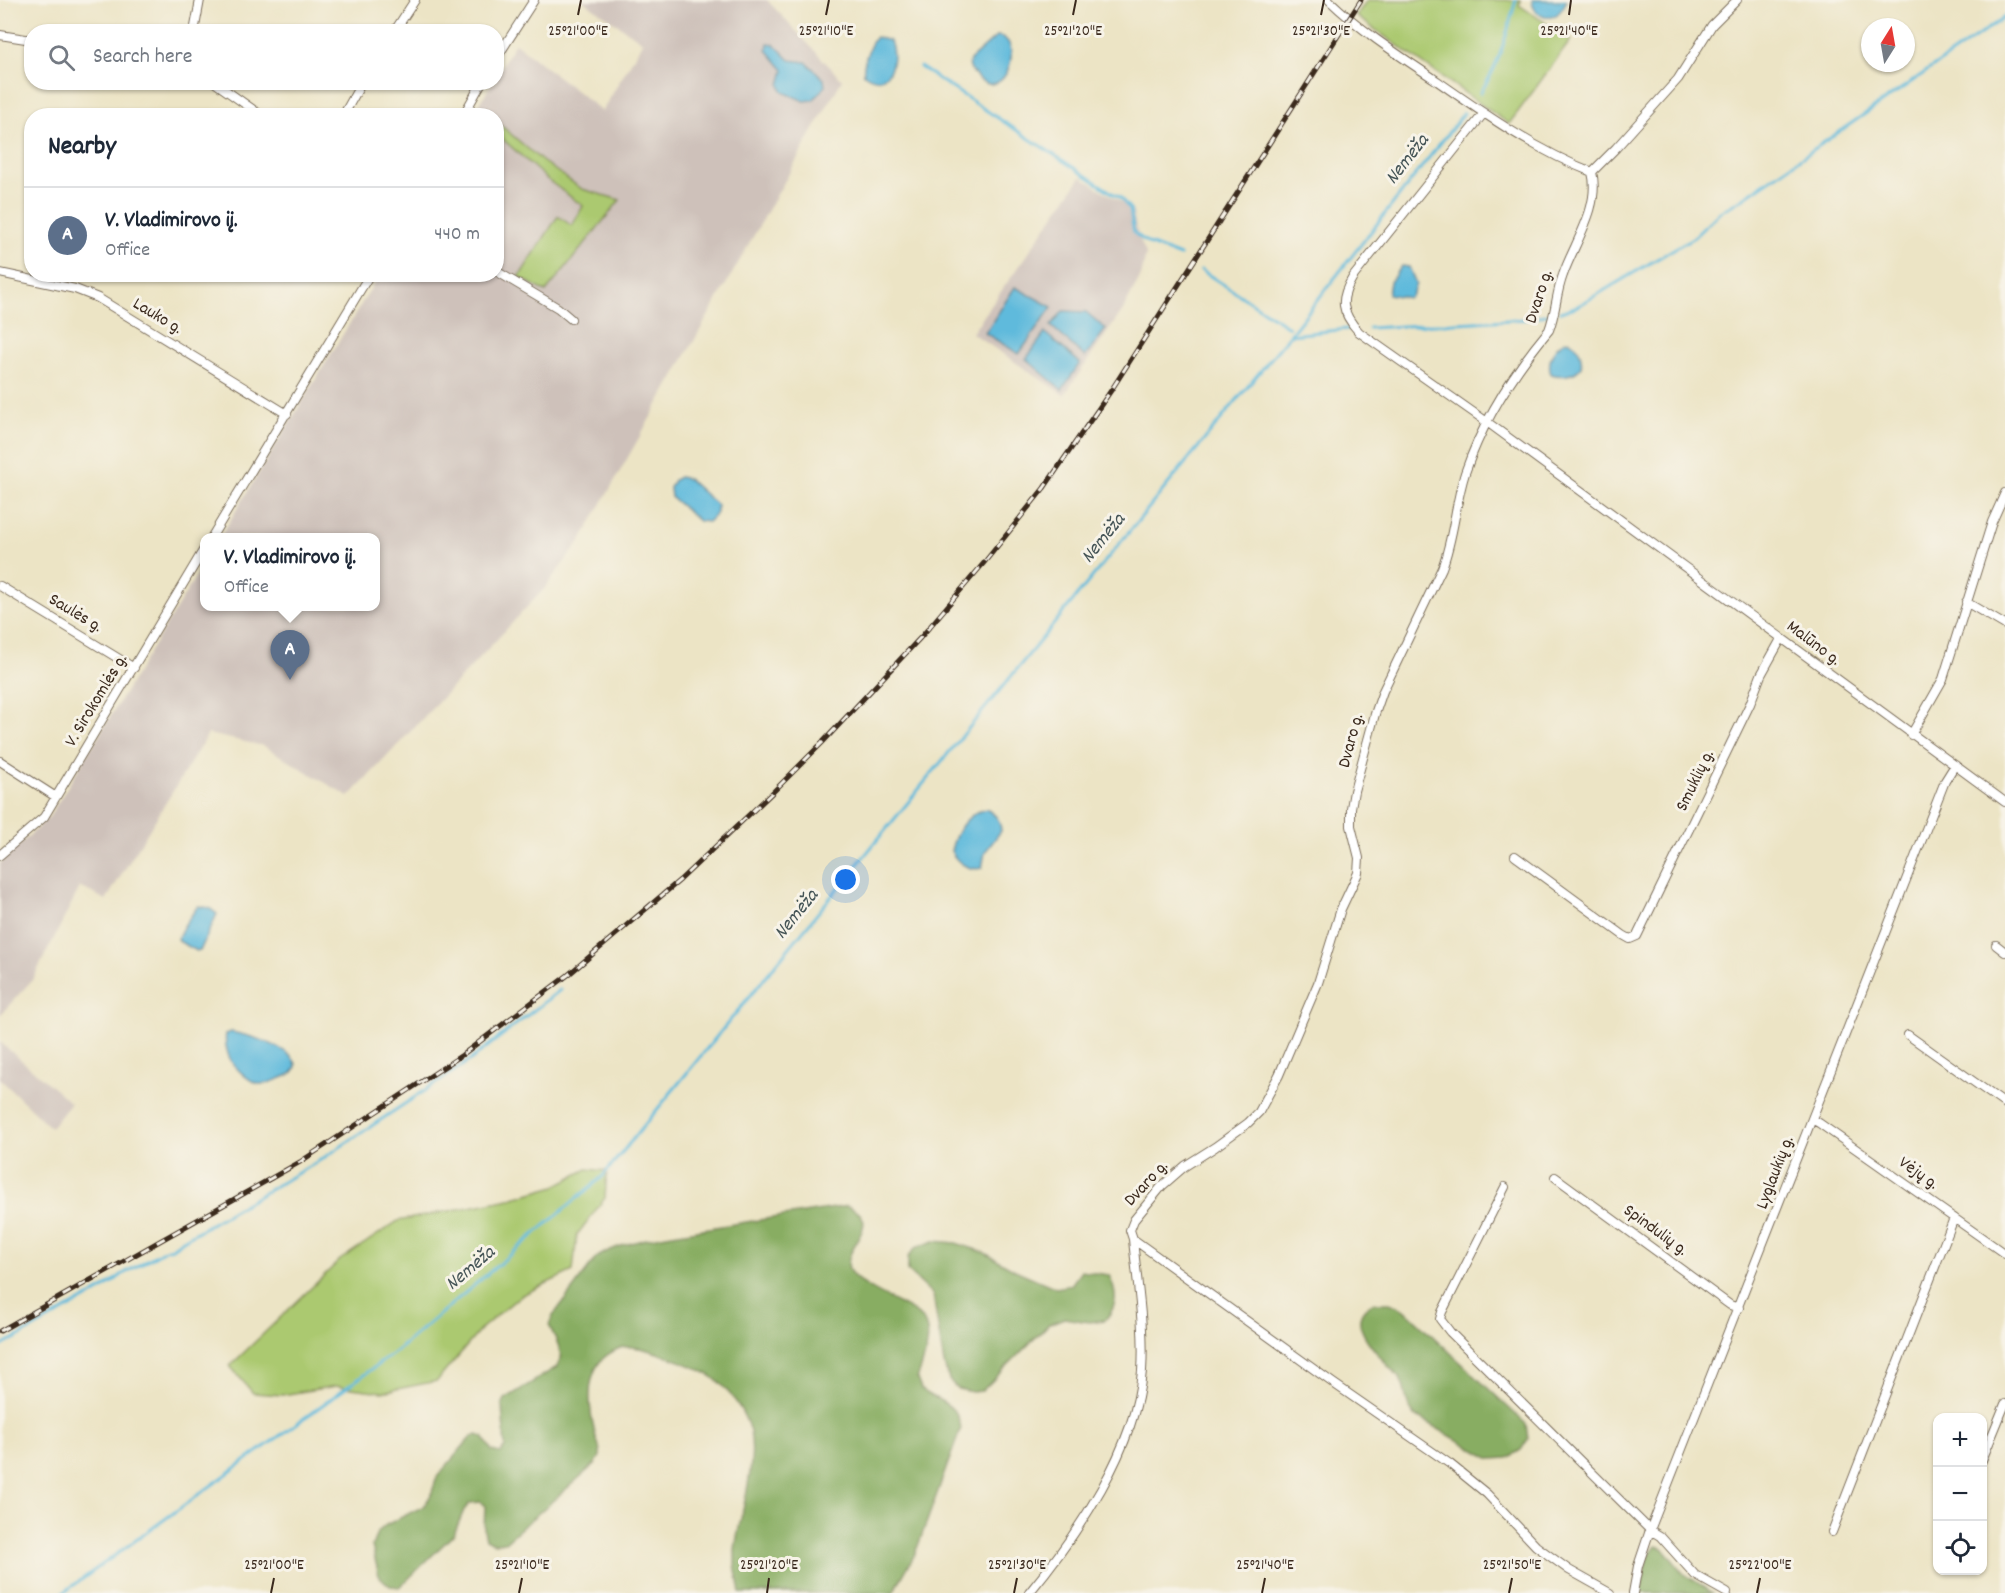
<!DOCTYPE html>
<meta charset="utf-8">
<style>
body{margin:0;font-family:Dekko,sans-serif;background:#f2f2f3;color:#1f2937}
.controls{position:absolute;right:18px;bottom:18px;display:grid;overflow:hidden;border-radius:12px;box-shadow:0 2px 4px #0004}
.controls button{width:54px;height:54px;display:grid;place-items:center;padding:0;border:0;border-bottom:2px solid #e0e1e3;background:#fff;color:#1f2937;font:30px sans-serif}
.compass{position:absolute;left:1861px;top:18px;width:54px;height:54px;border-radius:50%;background:#fff;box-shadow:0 2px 4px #0004;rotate:11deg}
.you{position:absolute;left:846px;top:880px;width:21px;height:21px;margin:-15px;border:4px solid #fff;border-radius:50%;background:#1a73e8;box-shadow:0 0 0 9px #1a73e833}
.badge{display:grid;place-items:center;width:39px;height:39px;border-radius:50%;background:#d1495b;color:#fff;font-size:20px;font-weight:700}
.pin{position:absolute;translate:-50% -50px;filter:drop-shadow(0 2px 3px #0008)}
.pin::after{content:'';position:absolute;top:32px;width:21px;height:18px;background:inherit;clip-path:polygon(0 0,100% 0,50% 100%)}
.popup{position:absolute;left:200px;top:533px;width:180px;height:78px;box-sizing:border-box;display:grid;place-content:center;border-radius:12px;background:#fff;filter:drop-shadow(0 2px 4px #0005);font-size:20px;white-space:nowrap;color:#747a83}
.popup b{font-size:22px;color:#1f2937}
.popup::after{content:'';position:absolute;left:50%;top:100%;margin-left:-12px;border:12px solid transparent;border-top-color:#fff}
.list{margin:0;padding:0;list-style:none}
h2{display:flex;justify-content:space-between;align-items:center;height:78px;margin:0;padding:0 24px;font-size:26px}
h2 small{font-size:20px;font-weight:400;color:#747a83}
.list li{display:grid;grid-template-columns:39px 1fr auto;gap:18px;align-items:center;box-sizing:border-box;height:96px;padding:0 24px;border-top:2px solid #e0e1e3}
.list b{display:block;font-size:22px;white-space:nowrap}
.list p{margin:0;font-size:20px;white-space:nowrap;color:#747a83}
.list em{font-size:20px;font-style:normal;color:#747a83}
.icon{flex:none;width:33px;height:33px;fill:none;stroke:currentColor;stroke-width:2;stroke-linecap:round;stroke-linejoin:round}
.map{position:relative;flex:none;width:2005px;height:1593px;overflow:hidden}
.search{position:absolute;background:#fff;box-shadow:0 2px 4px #0004;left:24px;top:24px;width:480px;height:66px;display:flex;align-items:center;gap:15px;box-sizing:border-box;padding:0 21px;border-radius:24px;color:#747a83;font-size:22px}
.panel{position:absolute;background:#fff;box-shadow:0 2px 4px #0004;left:24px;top:108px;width:480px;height:174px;border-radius:24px}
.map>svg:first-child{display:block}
.industrial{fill:#cec1ba}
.green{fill:#abc970;stroke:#737a47;stroke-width:1.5}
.forest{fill:#88ad62;stroke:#626c40;stroke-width:1.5}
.water{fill:#5ebadc;stroke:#4c727d;stroke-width:1.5}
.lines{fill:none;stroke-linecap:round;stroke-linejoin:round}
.stream{stroke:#5ebadc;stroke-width:3}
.street-casing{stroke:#796b58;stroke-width:10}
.street{stroke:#fff;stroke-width:8}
.rail-casing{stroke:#3b2a1e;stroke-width:5}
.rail{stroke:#f7f3e8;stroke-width:3;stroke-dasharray:9;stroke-linecap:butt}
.ticks{fill:none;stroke:#3b2a1e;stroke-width:2}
.labels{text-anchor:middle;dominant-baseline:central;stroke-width:6;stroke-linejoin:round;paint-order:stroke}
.street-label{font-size:18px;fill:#3b2a1e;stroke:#f7f3e8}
.water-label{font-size:20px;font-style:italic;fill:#465557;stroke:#f7f3e8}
.ticks-label{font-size:15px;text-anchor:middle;fill:#3b2a1e;stroke:#f7f3e8;stroke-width:6;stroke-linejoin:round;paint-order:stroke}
</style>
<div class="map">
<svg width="2005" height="1593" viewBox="0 0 2005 1593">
<rect width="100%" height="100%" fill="#f7f3e8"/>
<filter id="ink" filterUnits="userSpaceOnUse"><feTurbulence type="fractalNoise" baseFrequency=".0167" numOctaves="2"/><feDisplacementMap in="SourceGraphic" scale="12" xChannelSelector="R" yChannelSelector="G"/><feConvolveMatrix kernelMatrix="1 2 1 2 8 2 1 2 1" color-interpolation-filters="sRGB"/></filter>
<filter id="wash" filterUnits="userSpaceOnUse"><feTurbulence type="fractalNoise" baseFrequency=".008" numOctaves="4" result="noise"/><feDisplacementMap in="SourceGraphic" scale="24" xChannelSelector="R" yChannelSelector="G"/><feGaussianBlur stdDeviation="1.35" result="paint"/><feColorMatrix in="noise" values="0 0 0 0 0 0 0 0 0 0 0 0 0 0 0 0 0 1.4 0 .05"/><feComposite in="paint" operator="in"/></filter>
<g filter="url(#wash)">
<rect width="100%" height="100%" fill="#ece4c5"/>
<path class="industrial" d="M582 0H767L842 80 581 540 544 589 349 797 264 746 208 734 106 900 80 887 33 979 0 1015V863L49 817 204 563V606H376V538L220 537 379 275 496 274V116L472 115 492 83 496 82 497 74 515 43 602 111 643 42Z
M1081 177 1132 209 1138 235 1146 254 1141 276 1123 310 1064 395 972 333Z
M0 1042 71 1103 51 1128 0 1079Z"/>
<path class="green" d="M1367 0H1521L1519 5 1571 40 1509 124 1356 16Z
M497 122 542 161 582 189 620 200 546 292 519 277 558 216 572 226 583 206 549 181 497 134Z
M587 1169 607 1171 605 1198 577 1235 573 1271 520 1296 482 1328 437 1381 382 1392 336 1386 282 1395 253 1393 230 1366 340 1260 398 1221 510 1199 555 1186Z"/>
<path class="forest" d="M847 1206C887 1222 842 1246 849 1269 851 1276 859 1281 865 1285 915 1317 945 1307 917 1379L921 1389C940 1403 957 1403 961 1428L915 1554 893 1593H740L735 1565V1549C740 1515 757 1465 750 1432 745 1412 731 1392 715 1379 702 1368 642 1345 626 1347 618 1347 604 1356 599 1363 585 1383 590 1412 595 1434 597 1440 601 1449 600 1456 599 1459 597 1461 595 1464L505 1542 494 1543 486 1539 484 1530 485 1506 480 1502 470 1503 464 1510 454 1534 400 1587 390 1586 379 1576 372 1546 377 1533 386 1525 424 1506 431 1495 437 1477 471 1437 477 1435 483 1437 492 1451 500 1453 505 1447 502 1406 505 1399 557 1367C566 1353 555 1339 549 1325L552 1317 596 1258C622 1239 682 1233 715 1227 759 1220 803 1213 847 1206Z
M934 1241 956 1243 983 1252 1015 1270 1056 1288 1071 1285 1081 1271 1109 1275C1117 1294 1119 1304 1105 1320L1089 1322 1064 1318 1049 1324 982 1391 972 1392 958 1389 949 1380 944 1364 933 1295 908 1271V1258L915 1248Z
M1373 1303H1390L1405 1310 1526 1424 1528 1439 1521 1450 1508 1458 1491 1459 1415 1416C1403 1401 1408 1393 1400 1379 1385 1361 1337 1320 1373 1303Z
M1656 1546 1663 1548 1683 1573 1713 1593H1640L1647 1558Z"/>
<path class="water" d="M1532 0H1567C1564 6 1560 14 1554 16 1543 21 1532 10 1532 0Z
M997 36C1026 37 1006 106 977 77 971 71 968 68 970 60Z
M876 37 890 41C898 59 889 92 864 74 862 65 870 43 876 37Z
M768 43 774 44 790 60 806 62 824 79 825 87 813 100 804 101 783 92 780 85 784 70 767 50Z
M1402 266 1409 267 1416 284 1411 296 1408 298 1388 294 1390 282Z
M1015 287 1052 307 1019 354 985 333Z
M1063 311 1086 312 1106 329 1085 357 1051 326Z
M1045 333 1080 363 1062 390 1026 359Z
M1569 340C1578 346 1583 355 1581 367 1575 376 1561 377 1551 374 1546 361 1555 343 1569 340Z
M679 477 688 479 717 505V513L708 522 699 521 671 497 670 488 674 480Z
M986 809C996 815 1000 819 1001 831L985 852 982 868C969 871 957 863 951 851 955 832 966 814 986 809Z
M198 906 209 908 217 914 200 951H197L180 942 178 939 183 927Z
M231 1032C247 1035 289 1046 296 1064 296 1066 295 1070 293 1072 291 1075 267 1084 263 1084 252 1085 240 1072 233 1064 228 1057 224 1043 226 1034Z"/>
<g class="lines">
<path class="stream" d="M920 67 1120 198 1130 209 1134 233 1149 244 1180 256
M1480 93C1501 63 1506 34 1516 0
M1201 270 1289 327
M1560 312 1578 306 1694 237 1720 212 1742 199 2005 17
M1369 328 1527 319 1549 314
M1290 335 1348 329
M0 1347 103 1289 123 1274 165 1250 172 1248 183 1240 322 1159 469 1061 560 990
M63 1593 394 1353 602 1177 1290 335 1464 113"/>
</g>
</g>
<g filter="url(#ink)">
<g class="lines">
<g class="street-casing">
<path id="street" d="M1329 0C1360 30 1397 54 1433 78 1483 113 1535 150 1592 172
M194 32 200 0
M394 32 415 0
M0 35 32 40
M496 59 534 0
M214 82 262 116
M1484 113 1353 277C1339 300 1341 312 1359 332L1487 422 2005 802
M343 116 362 82
M463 116 482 82
M1592 172 1616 148 1678 79 1712 25 1737 0
M496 271 558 308 571 319
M0 273 75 289 98 298 287 414
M211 538 370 274
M0 586 134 668
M1966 602 2005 625
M1911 735 1943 679 1992 522 2005 493
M0 761 56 797
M0 855 44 817 204 549
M1515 856 1623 935 1630 939 1637 936 1750 704 1761 675 1781 639
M1996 945 2005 952
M1908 1035 2005 1104
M1813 1120 1819 1123 2005 1254
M1555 1177 1730 1305 1739 1308
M1505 1187 1442 1312 1440 1319 1450 1332 1650 1530 1660 1536 1695 1575 1727 1593
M1133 1239 1333 1383 1450 1464 1487 1494 1536 1546 1569 1570 1610 1593
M1982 1460 2005 1404
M1832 1532 1954 1218
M1029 1593C1077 1535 1136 1448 1142 1371 1145 1327 1137 1283 1133 1239L1130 1230 1134 1220 1162 1186 1185 1166 1215 1147 1248 1123 1259 1112 1279 1075 1318 983 1341 909 1358 873 1359 858 1351 826V808L1354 791 1375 714 1383 691 1442 568C1454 537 1455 504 1465 473 1483 421 1513 373 1549 330 1556 312 1556 293 1563 275 1574 243 1601 207 1592 172
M1633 1593 1638 1566 1650 1530 1945 781 1955 765"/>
</g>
<use href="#street" class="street"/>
<g class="rail-casing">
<path id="rail" d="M0 1331 300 1162 462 1055 568 975 680 880 774 791 822 743 921 637 983 564 1044 488 1112 389 1361 0"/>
</g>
<use href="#rail" class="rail"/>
</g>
</g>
<path class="ticks" d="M578 15 581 0M826 15 829 0M1073 15 1076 0M1321 15 1324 0M1569 15 1571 0M271 1593 274 1578M519 1593 522 1578M767 1593 769 1578M1014 1593 1017 1578M1262 1593 1265 1578M1509 1593 1512 1578M1757 1593 1760 1578"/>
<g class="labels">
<g class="street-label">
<text transform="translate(1540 297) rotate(-72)">Dvaro g.</text>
<text transform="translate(157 317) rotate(31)">Lauko g.</text>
<text transform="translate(75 614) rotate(31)">Saulės g.</text>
<text transform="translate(1813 644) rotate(37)">Malūno g.</text>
<text transform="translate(97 701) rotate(-59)">V. Sirokomlės g.</text>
<text transform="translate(1352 741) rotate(-75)">Dvaro g.</text>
<text transform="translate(1696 781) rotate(-64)">Smuklių g.</text>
<text transform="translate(1776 1173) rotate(-69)">Lyglaukių g.</text>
<text transform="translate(1918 1174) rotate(35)">Vėjų g.</text>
<text transform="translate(1147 1184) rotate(-47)">Dvaro g.</text>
<text transform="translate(1655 1231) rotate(36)">Spindulių g.</text>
</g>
<g class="water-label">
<text transform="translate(1408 160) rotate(-52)">Nemėža</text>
<text transform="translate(1104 539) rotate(-51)">Nemėža</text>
<text transform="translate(797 915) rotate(-51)">Nemėža</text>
<text transform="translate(471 1269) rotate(-40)">Nemėža</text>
</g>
</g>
<g class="ticks-label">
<text x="578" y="35">25°21'00"E</text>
<text x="826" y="35">25°21'10"E</text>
<text x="1073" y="35">25°21'20"E</text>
<text x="1321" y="35">25°21'30"E</text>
<text x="1569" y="35">25°21'40"E</text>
<text x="274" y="1569">25°21'00"E</text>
<text x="522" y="1569">25°21'10"E</text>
<text x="769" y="1569">25°21'20"E</text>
<text x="1017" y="1569">25°21'30"E</text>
<text x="1265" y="1569">25°21'40"E</text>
<text x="1512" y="1569">25°21'50"E</text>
<text x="1760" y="1569">25°22'00"E</text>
</g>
</svg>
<div class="controls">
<button>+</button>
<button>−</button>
<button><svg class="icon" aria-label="locate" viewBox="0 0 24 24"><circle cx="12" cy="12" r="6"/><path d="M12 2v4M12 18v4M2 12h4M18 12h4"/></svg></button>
</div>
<svg class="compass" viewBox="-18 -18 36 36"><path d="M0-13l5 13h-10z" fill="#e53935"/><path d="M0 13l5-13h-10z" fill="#747a83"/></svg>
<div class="you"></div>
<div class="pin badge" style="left:290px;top:680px;background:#5c6f8a">A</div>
<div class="popup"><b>V. Vladimirovo iį.</b>Office</div>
<div class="search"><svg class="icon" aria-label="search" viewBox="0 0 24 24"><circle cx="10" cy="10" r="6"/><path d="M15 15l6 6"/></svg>Search here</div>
<section class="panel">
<h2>Nearby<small></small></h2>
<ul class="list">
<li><span class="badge" style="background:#5c6f8a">A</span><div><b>V. Vladimirovo iį.</b><p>Office</p></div><em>440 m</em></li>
</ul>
</section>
</div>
